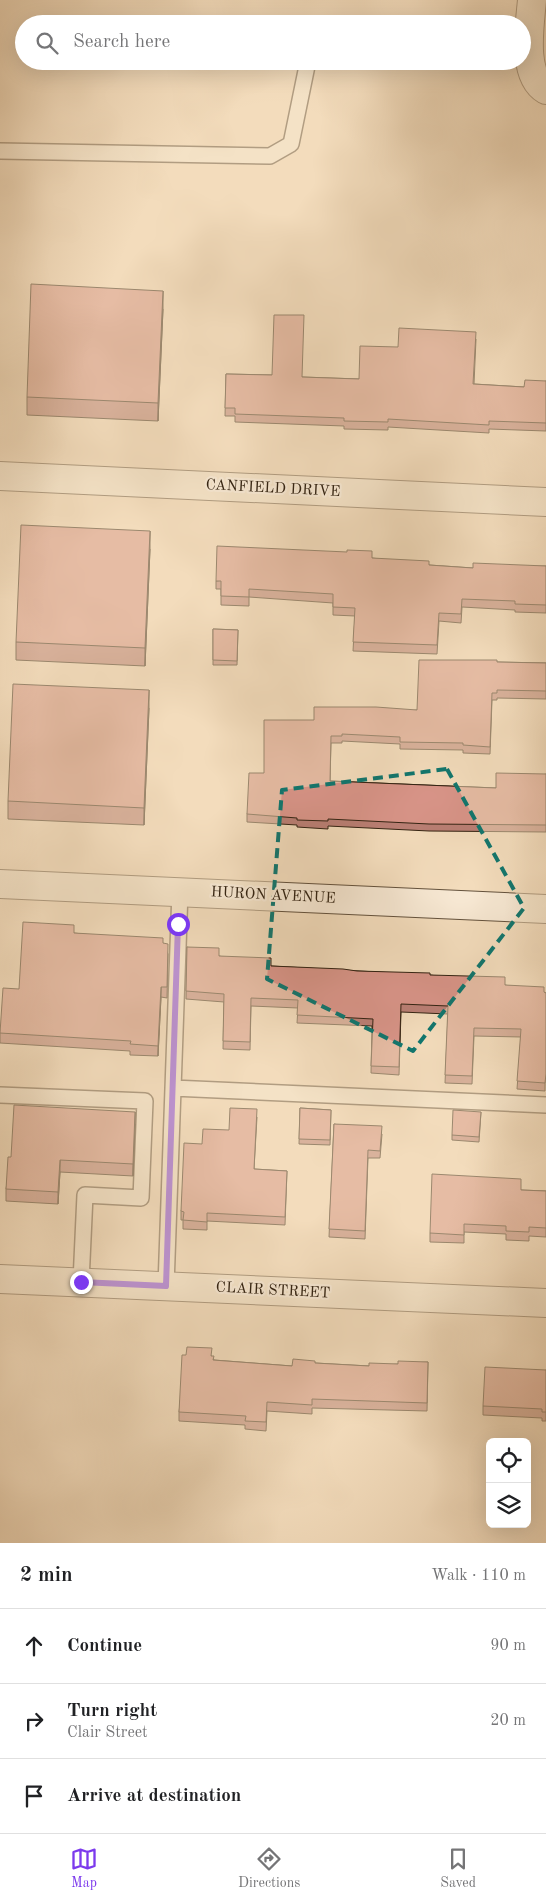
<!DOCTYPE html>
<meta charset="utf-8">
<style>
body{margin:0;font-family:"Old Standard TT",serif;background:#f6f6f6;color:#202124}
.controls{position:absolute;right:15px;bottom:15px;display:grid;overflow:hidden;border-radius:8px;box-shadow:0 5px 20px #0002}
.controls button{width:45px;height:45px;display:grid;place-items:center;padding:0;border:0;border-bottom:1px solid #e0e0e0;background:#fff;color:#202124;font:25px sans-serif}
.stop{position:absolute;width:15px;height:15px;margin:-11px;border:4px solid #7c3aed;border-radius:50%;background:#fff}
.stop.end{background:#7c3aed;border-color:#fff;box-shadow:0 1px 5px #0008}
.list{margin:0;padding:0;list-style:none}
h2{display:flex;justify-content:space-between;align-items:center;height:65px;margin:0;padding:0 20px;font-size:21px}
h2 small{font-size:16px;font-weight:400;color:#757577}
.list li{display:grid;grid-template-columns:32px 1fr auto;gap:15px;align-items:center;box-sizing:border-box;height:75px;padding:0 20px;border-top:1px solid #e0e0e0}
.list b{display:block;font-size:19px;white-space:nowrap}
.list p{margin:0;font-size:16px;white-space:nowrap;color:#757577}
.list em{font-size:16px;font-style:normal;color:#757577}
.icon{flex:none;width:28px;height:28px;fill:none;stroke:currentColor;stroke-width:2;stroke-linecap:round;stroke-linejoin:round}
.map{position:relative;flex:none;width:546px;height:1543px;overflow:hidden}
.search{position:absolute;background:#fff;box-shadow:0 5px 20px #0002;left:15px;right:15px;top:15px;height:55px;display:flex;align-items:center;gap:12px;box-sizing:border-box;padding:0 18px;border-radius:28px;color:#757577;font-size:19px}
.sheet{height:290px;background:#fff}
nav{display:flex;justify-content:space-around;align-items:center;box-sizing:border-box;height:70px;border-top:1px solid #e0e0e0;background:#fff;font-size:14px;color:#757577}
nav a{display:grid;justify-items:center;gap:2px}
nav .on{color:#7c3aed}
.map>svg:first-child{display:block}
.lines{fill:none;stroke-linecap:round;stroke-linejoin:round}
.lane-casing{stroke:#63513c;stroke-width:18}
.street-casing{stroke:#63513c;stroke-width:30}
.lane{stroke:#f7e8d3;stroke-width:15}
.street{stroke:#f7e8d3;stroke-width:28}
.wall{fill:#ba7f75;stroke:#332312}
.shaded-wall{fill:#97685f;stroke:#332312}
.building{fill:#d89488;stroke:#332312}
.route{stroke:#7c3aed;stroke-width:6}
.marked{fill:none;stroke:#0f766e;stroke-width:4;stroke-dasharray:10 6;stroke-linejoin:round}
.labels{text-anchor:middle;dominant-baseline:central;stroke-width:4.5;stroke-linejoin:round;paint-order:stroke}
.street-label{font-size:15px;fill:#332312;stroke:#f7e8d3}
</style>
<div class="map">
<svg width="546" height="1543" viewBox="0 0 546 1543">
<rect width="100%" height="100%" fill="#f3dcbc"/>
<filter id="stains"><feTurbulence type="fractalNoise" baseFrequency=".004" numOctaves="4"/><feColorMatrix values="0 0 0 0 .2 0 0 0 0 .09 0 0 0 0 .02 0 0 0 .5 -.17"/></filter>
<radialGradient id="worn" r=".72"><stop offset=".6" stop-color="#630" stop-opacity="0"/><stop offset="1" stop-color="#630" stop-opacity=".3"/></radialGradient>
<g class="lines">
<g class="lane-casing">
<path id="lane" d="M0 151 270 156 291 144 308 61
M173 1088 546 1105
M0 1095 145 1101 141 1198 85 1195 81 1282
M166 1286 180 891"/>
</g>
<g class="street-casing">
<path id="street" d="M532 0C530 24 521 75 546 90
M0 476 546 502
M0 884 546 909
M0 1279 546 1303"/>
</g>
<use href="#lane" class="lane"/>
<use href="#street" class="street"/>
</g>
<path class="wall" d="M163 309 158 421 27 415V397Z
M476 339 474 384 524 387 546 381V431L489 429V433L388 427V430L344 429V426L235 422V416H225L226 374 272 375 302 377 359 379 398 347Z
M150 549 145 666 16 660V642Z
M372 558 429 565 473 568 546 566V613L515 612V610L462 607 461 623 439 621 437 654 353 651 355 616 333 615V603L249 597V606L221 605V589H216V581Z
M213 629 238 630 237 665H213Z
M497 662 546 663V699L497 698V700H492L490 754 463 753V750L400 749V744L342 741V743H331L330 781 496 788 546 774V832L429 831 328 826V829L297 827V825L247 822V814L264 773 314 720 417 710Z
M149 708 144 825 8 819V801Z
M74 933 163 943 168 954 167 998 161 997 158 1056 130 1055V1051L0 1043V1032L19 989Z
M187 947 219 956 271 966 430 975 505 985 546 993 545 1091 517 1089 521 1037 474 1036 472 1084 445 1083 448 1014 401 1012 399 1075 371 1073 372 1026 297 1023 298 1008 251 1006 250 1050 223 1049 224 1002 186 999Z
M300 1108 331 1110 330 1145 299 1144Z
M481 1112 479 1142 452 1140V1135Z
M257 1117 254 1169 287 1171 285 1225 207 1221V1230L183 1229V1220H181V1211L202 1144Z
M135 1124 133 1176 60 1172 58 1204 6 1201V1189L11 1157Z
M334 1124 382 1134 380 1158H368L365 1239 329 1237Z
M521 1190 546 1191V1237L529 1236V1241L506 1240V1234L464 1232V1243L430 1242V1233Z
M186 1355 212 1356 214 1360 292 1366 315 1363 369 1366 428 1362 427 1411 312 1408V1414L267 1411 266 1431 245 1429V1425L179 1421V1412Z
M546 1370V1421H542V1418L483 1415V1406Z"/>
<path class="shaded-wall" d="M163 291V309L158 421V403Z
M150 531V549L145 666V648Z
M149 690V708L144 825V808Z
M161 987V997L158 1056V1046Z
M135 1112V1124L133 1176V1164Z
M60 1160V1172L58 1204V1192Z"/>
<path class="building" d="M31 284 163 291 158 403 27 397Z
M274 315H304L302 377 359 379 360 346 398 347 399 328 476 332 473 384 524 387 525 380 546 381V423L489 421V425L388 419V422L344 421V418L235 414V408H225L226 374 272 375Z
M21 525 150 531 145 648 16 642Z
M217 546 347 552V550L372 551V558L429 561V565L473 568V563L546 566V605L515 604V601L462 599 461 614 439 613 437 645 353 642 355 608 333 607V594L249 589V597L221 596V581H216Z
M213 629 238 630 237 661 213 660Z
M419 660H497V662L546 663V691L497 690V693H492L490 747 463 745V743L400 742V737L342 734V736H331L330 781 496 788V773L546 774V825L429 824 328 819V821L297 820V818L247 814 249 773H264V720H314V707H376L417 710Z
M13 684 149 690 144 808 8 801Z
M23 922 74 925V933L163 938V943L168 944 167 987H161L158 1046 130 1044 131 1041 0 1033 3 988 19 989Z
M187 947 219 948V956L271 958V966L343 969 357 971 430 973V975L505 977V985L544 987V992L546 993V1074L545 1083 517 1081 521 1029 474 1028 472 1076 445 1075 448 1006 401 1004 399 1067 371 1066 373 1019 297 1015 298 1000 251 998 250 1042 223 1041 224 994 186 991Z
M14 1105 135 1112 133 1164 60 1160 58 1192 6 1189 8 1157H11Z
M230 1108 257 1109 254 1169 287 1171 285 1217 207 1213V1222L183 1220 184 1212 181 1211 184 1143 202 1144 203 1129 229 1130Z
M300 1108 331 1110 330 1140 299 1139Z
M453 1110 481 1112 479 1137 452 1135Z
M334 1124 382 1126 380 1151 368 1150 365 1231 329 1229Z
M432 1174 521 1179V1190L546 1191V1228L529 1227V1232L506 1231V1226L464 1224V1235L430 1233Z
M187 1347 212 1348 211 1356H214L213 1360 292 1366 293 1359 315 1361V1363L369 1366V1363L398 1364V1361L428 1362 427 1403 312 1399V1405L267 1402 266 1422 245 1421 246 1416 179 1412 182 1355H186Z
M485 1367 546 1370V1412H542V1409L483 1406Z"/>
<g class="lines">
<path class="route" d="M81 1282 166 1286 178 924"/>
</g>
<path d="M0 0H546V1543H0ZM447 769 524 908 413 1051 267 979 282 790Z" fill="#f3dcbc" fill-opacity=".55" fill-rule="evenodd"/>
<path class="marked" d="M447 769 524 908 413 1051 267 979 282 790Z"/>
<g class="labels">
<g class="street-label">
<text transform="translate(273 489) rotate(3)">CANFIELD DRIVE</text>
<text transform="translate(273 896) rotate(3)">HURON AVENUE</text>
<text transform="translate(273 1291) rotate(3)">CLAIR STREET</text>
</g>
</g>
<rect width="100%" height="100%" filter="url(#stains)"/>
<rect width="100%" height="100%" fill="url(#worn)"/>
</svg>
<div class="controls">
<button><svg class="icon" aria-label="locate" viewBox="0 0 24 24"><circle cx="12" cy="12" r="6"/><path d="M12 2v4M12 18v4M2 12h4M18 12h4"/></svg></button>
<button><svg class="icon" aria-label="layers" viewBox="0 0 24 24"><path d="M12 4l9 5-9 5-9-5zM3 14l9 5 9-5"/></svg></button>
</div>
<div class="stop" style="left:178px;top:924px"></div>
<div class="stop end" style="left:81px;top:1282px"></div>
<div class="search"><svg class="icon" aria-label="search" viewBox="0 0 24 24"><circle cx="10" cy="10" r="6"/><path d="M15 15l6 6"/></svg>Search here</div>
</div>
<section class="sheet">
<h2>2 min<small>Walk · 110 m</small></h2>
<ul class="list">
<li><svg class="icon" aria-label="ahead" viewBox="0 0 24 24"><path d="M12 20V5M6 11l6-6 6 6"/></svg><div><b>Continue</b></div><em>90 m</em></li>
<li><svg class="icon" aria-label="right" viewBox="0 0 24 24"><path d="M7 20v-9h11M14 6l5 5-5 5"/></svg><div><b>Turn right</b><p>Clair Street</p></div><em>20 m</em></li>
<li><svg class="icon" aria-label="arrive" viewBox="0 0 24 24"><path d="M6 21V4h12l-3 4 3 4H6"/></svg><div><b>Arrive at destination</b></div></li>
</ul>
</section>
<nav>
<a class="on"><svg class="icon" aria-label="map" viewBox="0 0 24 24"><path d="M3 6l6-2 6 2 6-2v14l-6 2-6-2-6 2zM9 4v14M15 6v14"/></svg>Map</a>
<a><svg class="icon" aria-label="directions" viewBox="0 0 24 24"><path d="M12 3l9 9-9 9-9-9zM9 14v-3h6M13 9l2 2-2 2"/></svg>Directions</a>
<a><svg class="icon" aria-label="saved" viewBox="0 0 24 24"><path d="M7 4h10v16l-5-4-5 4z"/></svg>Saved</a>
</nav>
